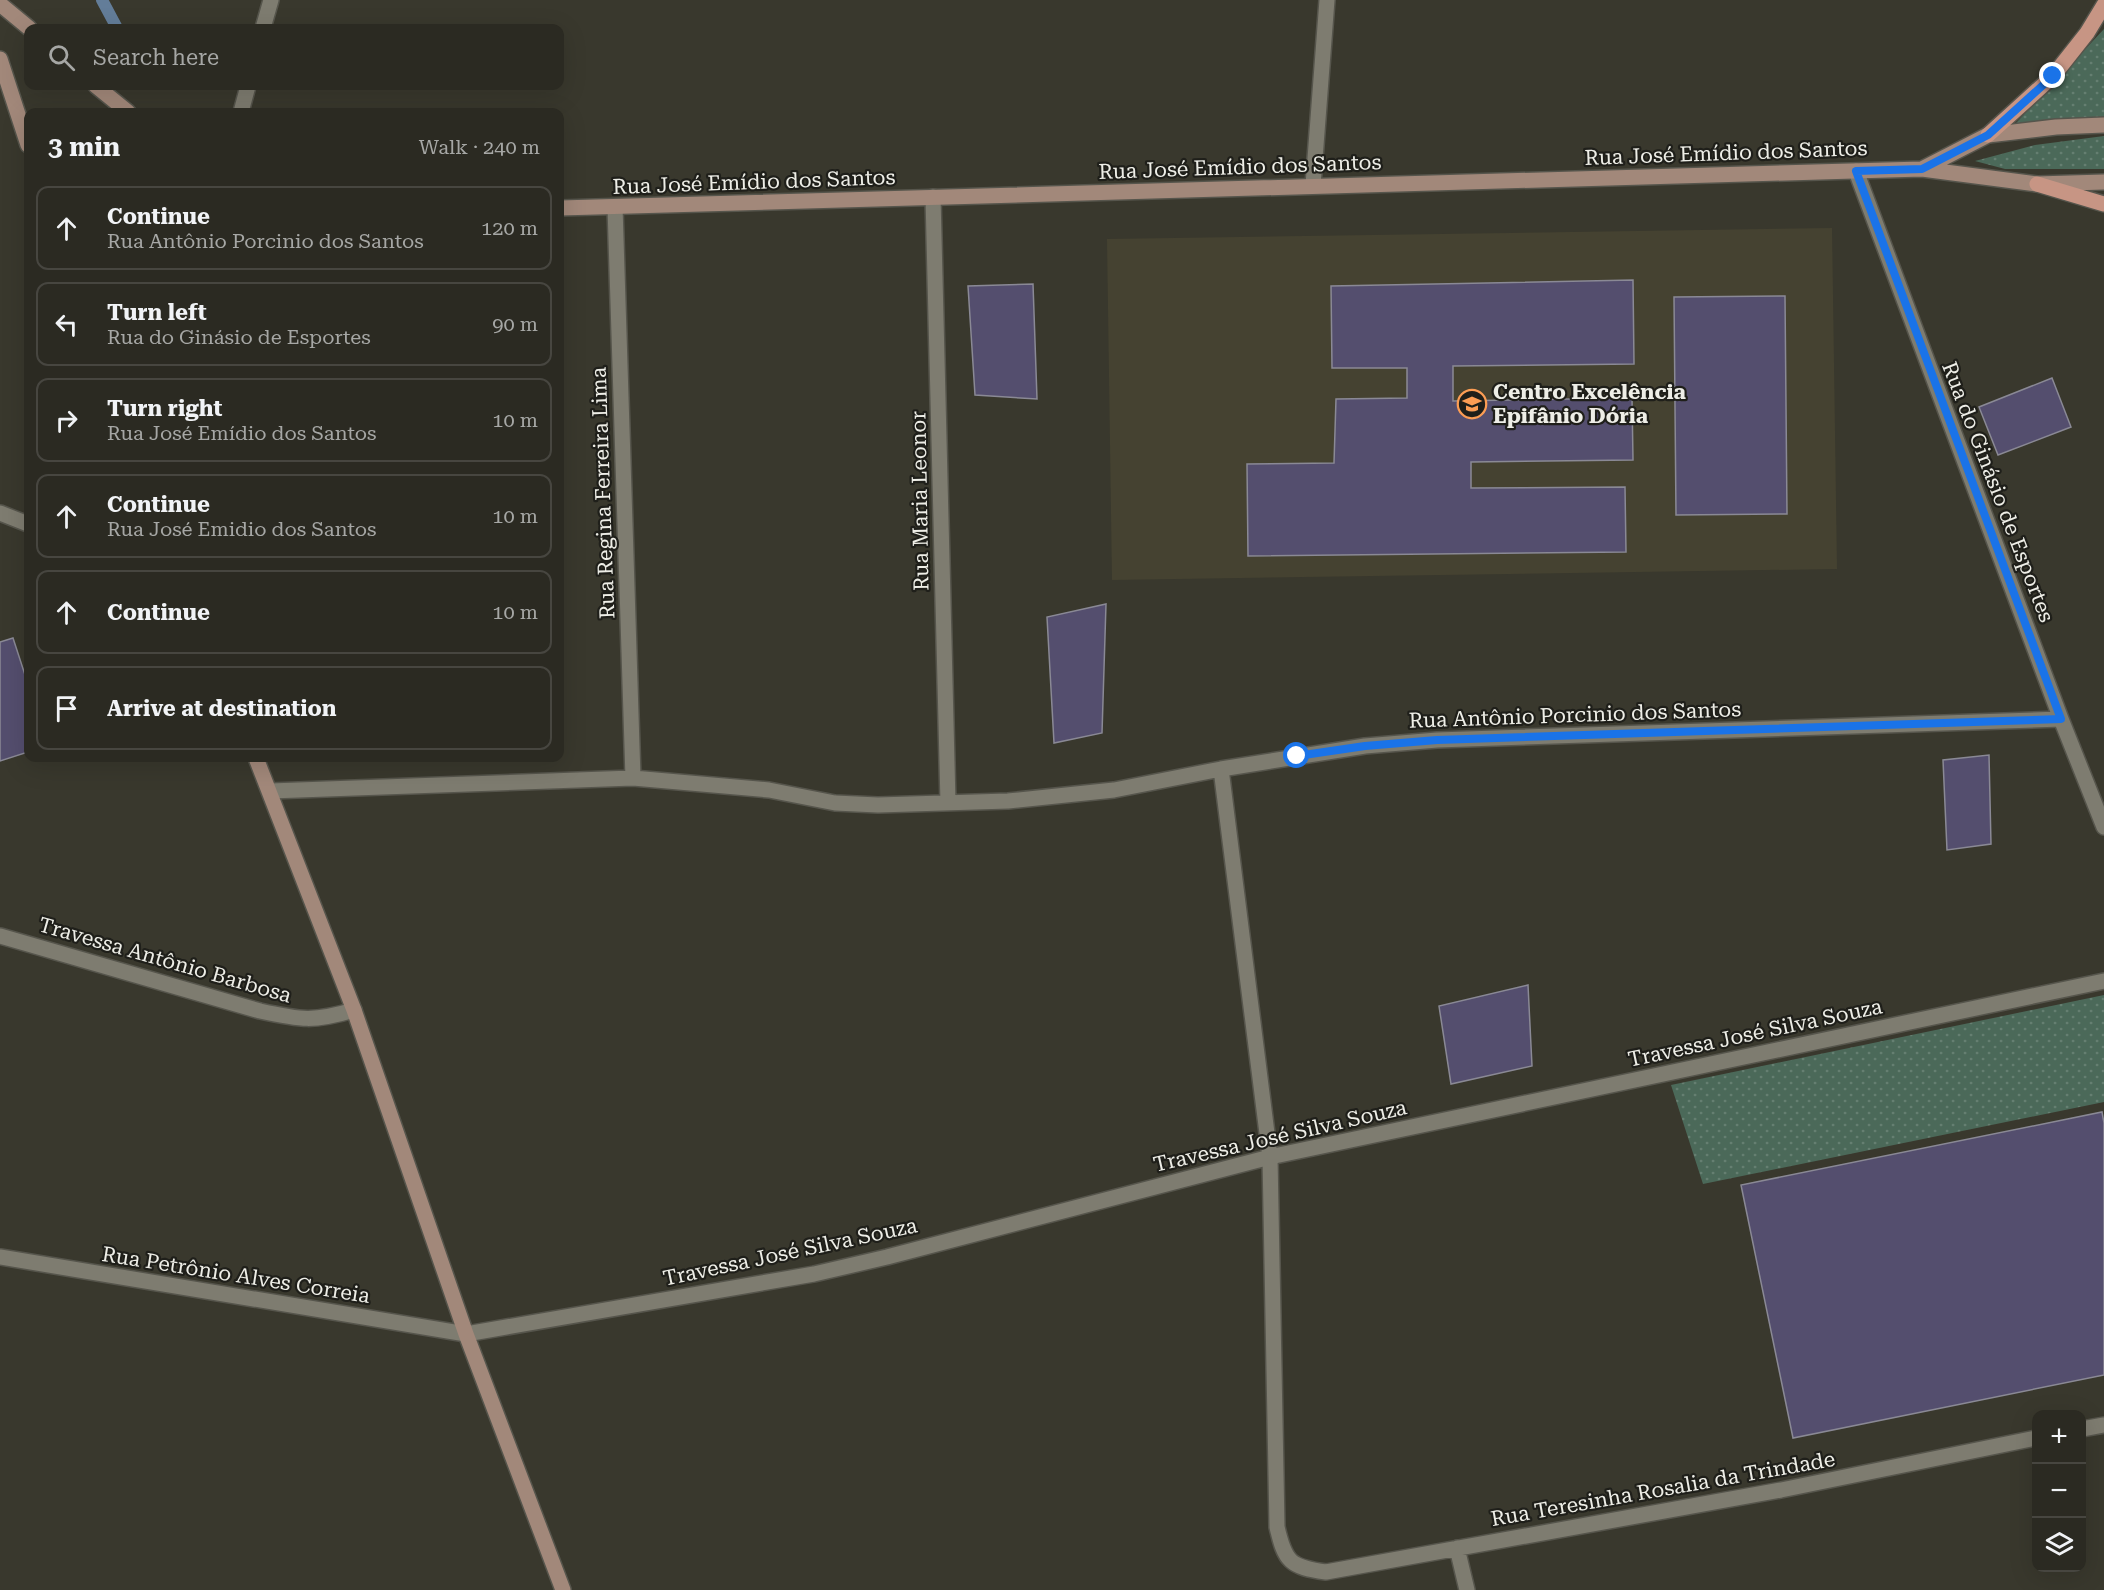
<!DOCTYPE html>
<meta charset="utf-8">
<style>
body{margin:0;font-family:"Roboto Serif",serif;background:#37362f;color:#f1f3f6}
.controls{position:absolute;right:18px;bottom:18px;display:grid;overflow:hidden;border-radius:12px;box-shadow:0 6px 24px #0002}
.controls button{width:54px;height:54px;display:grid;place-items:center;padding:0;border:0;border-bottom:2px solid #474640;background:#2b2a22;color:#f1f3f6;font:30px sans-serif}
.stop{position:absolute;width:18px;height:18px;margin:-14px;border:4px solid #1a73e8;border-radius:50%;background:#fff}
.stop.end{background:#1a73e8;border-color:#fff;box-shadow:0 2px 6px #0008}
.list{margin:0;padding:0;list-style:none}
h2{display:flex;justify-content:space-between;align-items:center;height:78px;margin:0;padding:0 24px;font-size:26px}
h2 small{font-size:20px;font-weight:400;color:#a6a7a5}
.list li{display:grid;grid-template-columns:39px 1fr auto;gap:18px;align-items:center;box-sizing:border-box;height:84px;margin:0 12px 12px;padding:0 12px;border:2px solid #474640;border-radius:12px}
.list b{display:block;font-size:22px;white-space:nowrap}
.list p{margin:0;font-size:20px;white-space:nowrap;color:#a6a7a5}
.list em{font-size:20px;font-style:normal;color:#a6a7a5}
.icon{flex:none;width:33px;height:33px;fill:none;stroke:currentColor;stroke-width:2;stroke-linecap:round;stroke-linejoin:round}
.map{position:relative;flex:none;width:2104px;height:1590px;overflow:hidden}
.search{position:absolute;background:#2b2a22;box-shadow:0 6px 24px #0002;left:24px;top:24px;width:540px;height:66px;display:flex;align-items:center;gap:15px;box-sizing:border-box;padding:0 21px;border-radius:12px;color:#a6a7a5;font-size:22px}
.panel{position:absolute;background:#2b2a22;box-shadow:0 6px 24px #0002;left:24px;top:108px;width:540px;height:654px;border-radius:12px}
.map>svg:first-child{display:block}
.built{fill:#454231}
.grass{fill:url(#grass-dots)}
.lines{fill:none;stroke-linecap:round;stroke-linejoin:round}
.stream{stroke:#637d99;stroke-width:12}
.building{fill:#544e6e;stroke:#8a8995;stroke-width:1.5}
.minor-casing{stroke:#56554c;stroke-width:18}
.secondary-casing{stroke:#56554c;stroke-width:18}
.primary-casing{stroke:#56554c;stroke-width:18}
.minor{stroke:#7e7c70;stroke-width:15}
.secondary{stroke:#a2887a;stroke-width:15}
.primary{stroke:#c79584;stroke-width:15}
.route{stroke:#1a73e8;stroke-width:8}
.labels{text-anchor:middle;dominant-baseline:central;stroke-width:4.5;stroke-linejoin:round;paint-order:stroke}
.street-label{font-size:21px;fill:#eeeee7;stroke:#1f1f1a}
.poi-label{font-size:21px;font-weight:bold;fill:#eeeee7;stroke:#1f1f1a;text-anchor:start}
</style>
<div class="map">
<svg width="2104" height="1590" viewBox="0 0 2104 1590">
<defs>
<pattern id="grass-dots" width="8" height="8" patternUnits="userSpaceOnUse" patternTransform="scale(1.5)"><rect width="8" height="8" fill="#4b6959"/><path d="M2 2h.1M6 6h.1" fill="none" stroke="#657f71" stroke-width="1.8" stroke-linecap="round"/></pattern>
</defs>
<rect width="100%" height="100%" fill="#39382d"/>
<path class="built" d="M1832 228 1837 569 1112 580 1107 239Z"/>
<path class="grass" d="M2104 29V118L2016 123Z
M2104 136V169H2005L1975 161 2035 145Z
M2104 995V1102L1703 1184 1671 1085Z"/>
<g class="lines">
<path class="stream" d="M102 0 117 28"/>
</g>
<path class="building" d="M1633 280 1634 364 1453 366V401L1632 398 1633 460 1471 462V488L1625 487 1626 552 1248 556 1247 464 1334 463 1336 399 1407 398V368H1332L1331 286Z
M1033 284 1037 399 975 395 968 286Z
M1785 296 1787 514 1676 515 1674 297Z
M2052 378 2071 427 1998 455 1979 407Z
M1106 604 1102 733 1054 743 1047 617Z
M13 638 28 684V752L0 761V642Z
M1989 755 1991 844 1947 850 1943 760Z
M1528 985 1532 1066 1451 1084 1439 1006Z
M2102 1112 2104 1123V1375L1793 1438 1741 1185Z"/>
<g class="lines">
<g class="minor-casing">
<path id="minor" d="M263 28 271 0
M241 112 248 86
M1856 171 2061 719 2104 827
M1313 185 1327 0
M933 197 948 803
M615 207 633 778
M0 513 28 524
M1221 769 1270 1157 1277 1527C1285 1562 1290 1567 1326 1572L1781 1490 2036 1438
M270 791 633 778 769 790 835 803 878 805 1008 801 1114 790 1221 769 1365 746 1437 740 2061 719
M0 936 260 1011C301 1020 314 1022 354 1010
M0 1257 466 1334 814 1274 887 1257 1270 1157 2104 981
M2082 1429 2104 1425
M1457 1548 1467 1590"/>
</g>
<g class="secondary-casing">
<path id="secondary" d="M0 4 29 28
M0 59 28 145
M96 86 128 112
M1922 169 1988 135 2056 127 2104 125
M560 208 1922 169 2037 184 2104 182
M256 758 354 1010 466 1334 563 1590"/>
</g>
<g class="primary-casing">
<path id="primary" d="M1988 135 2053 76 2087 33 2104 5
M2037 184 2104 204"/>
</g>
<use href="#minor" class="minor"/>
<use href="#secondary" class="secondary"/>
<use href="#primary" class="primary"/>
</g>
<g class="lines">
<path class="route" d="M1297 756 1365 746 1437 740 2061 719 1856 171 1922 169 1988 135 2053 76"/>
</g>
<defs>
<g id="school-ring" transform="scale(1.5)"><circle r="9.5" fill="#1f1f1a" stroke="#fc9d54" stroke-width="1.5"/><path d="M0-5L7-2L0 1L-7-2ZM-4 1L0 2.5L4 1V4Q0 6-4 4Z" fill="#fc9d54"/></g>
</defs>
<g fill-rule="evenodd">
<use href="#school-ring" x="1472" y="404"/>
</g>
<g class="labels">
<g class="street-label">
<text transform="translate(1726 153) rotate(-2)">Rua José Emídio dos Santos</text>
<text transform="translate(1240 167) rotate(-2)">Rua José Emídio dos Santos</text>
<text transform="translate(754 182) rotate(-2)">Rua José Emídio dos Santos</text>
<text transform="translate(1998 492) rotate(69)">Rua do Ginásio de Esportes</text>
<text transform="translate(603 493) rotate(-92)">Rua Regina Ferreira Lima</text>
<text transform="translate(920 501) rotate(-91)">Rua Maria Leonor</text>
<text transform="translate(1575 715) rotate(-2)">Rua Antônio Porcinio dos Santos</text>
<text transform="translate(165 960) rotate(16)">Travessa Antônio Barbosa</text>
<text transform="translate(1755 1033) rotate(-12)">Travessa José Silva Souza</text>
<text transform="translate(1280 1136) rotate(-13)">Travessa José Silva Souza</text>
<text transform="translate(790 1252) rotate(-12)">Travessa José Silva Souza</text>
<text transform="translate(236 1275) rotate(9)">Rua Petrônio Alves Correia</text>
<text transform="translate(1663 1489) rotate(-10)">Rua Teresinha Rosalia da Trindade</text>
</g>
<g class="poi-label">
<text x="1493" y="392">Centro Excelência<tspan x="1493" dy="24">Epifânio Dória</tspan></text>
</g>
</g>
</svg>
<div class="controls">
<button>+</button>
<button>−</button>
<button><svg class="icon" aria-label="layers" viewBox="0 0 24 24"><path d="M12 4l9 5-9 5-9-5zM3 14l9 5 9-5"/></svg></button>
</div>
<div class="stop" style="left:1297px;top:756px"></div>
<div class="stop end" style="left:2053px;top:76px"></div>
<div class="search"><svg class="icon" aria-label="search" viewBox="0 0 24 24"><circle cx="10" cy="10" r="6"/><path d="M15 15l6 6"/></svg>Search here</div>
<section class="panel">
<h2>3 min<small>Walk · 240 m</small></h2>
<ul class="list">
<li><svg class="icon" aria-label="ahead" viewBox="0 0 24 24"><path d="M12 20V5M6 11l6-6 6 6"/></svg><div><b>Continue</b><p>Rua Antônio Porcinio dos Santos</p></div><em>120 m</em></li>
<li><svg class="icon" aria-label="left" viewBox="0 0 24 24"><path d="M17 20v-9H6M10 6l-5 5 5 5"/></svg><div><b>Turn left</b><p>Rua do Ginásio de Esportes</p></div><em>90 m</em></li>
<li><svg class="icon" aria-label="right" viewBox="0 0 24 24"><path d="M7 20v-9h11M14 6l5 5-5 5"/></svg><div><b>Turn right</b><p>Rua José Emídio dos Santos</p></div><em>10 m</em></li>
<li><svg class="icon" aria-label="ahead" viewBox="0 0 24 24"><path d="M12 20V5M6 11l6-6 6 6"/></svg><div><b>Continue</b><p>Rua José Emidio dos Santos</p></div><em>10 m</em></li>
<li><svg class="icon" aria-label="ahead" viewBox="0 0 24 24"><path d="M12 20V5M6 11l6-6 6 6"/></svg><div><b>Continue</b></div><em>10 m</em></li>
<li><svg class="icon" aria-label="arrive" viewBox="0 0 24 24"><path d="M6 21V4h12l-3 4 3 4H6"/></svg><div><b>Arrive at destination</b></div></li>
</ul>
</section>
</div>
